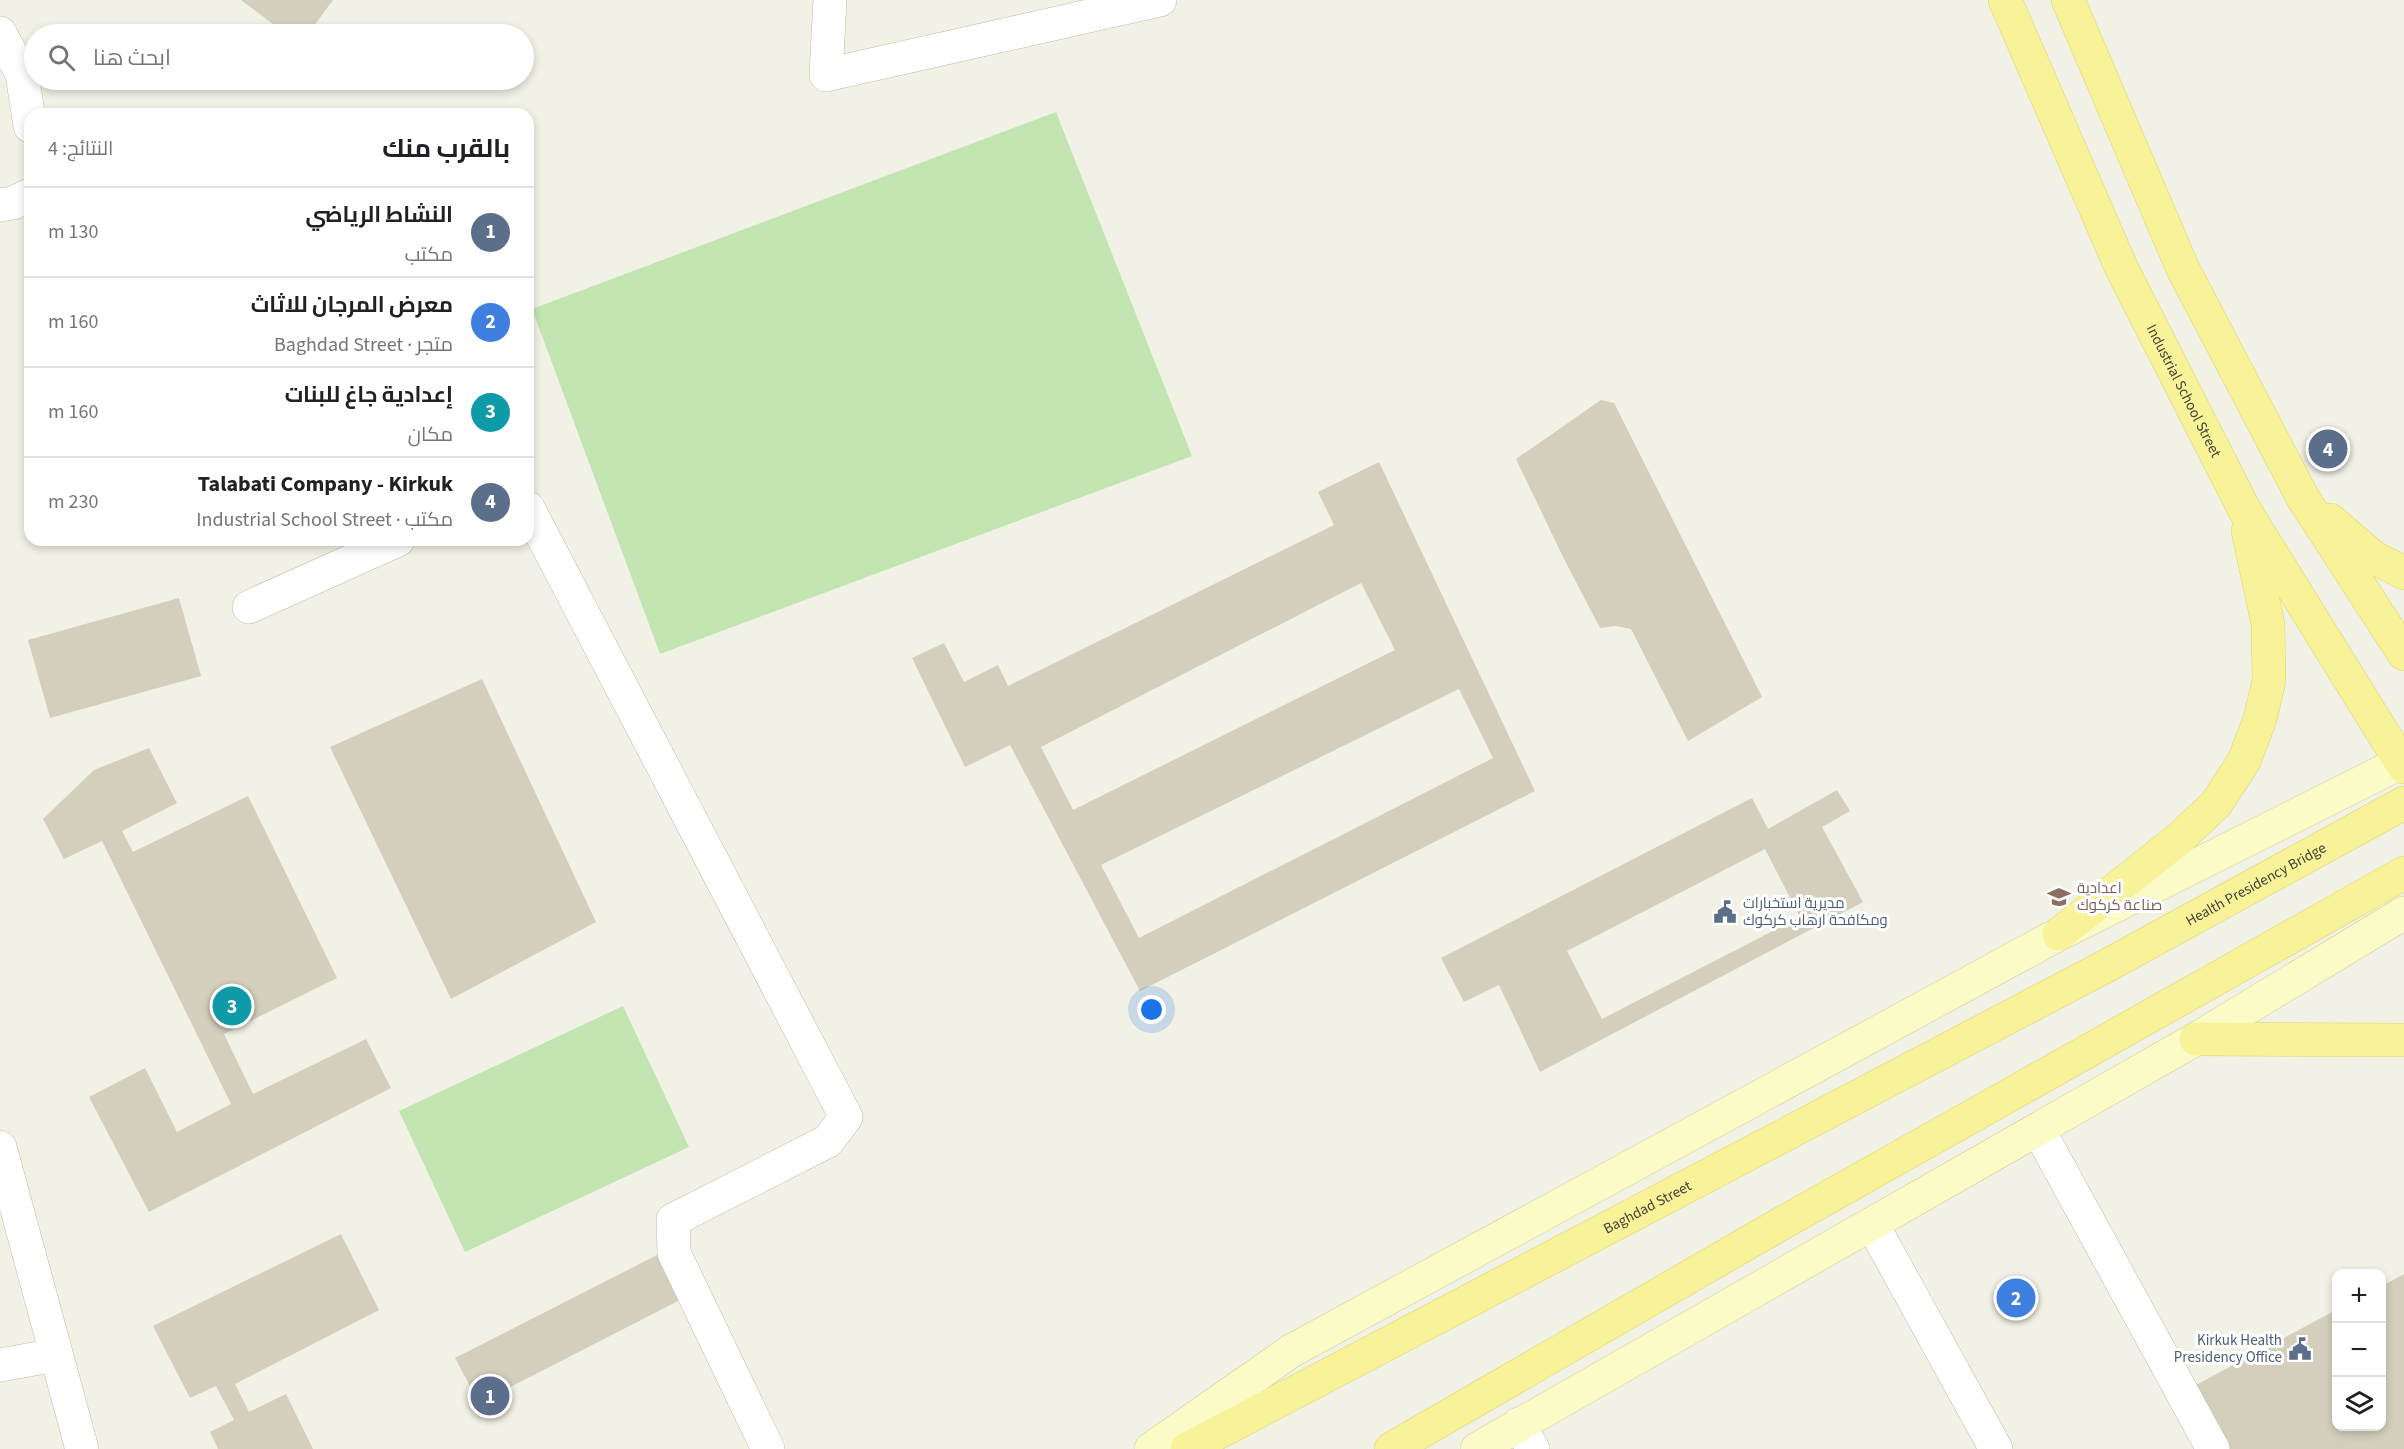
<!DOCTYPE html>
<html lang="ar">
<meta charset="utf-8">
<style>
body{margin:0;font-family:"Source Sans 3",Cairo,sans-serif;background:#f6f6f6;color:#202124;direction:rtl}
.controls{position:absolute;right:18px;bottom:18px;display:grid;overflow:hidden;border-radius:12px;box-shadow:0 3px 9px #0003}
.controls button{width:54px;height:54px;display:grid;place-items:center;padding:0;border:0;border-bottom:2px solid #e0e0e0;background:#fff;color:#202124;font:30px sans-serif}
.you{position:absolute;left:1152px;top:1010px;width:21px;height:21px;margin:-15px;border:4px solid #fff;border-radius:50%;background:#1a73e8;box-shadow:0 0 0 9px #1a73e833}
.badge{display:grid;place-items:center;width:39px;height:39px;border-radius:50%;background:#1a73e8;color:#fff;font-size:20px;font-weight:700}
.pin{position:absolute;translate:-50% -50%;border:3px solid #fff;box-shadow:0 2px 6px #0006}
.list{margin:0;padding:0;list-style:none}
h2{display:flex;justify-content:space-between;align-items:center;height:78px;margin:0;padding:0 24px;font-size:26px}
h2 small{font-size:20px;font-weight:400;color:#757577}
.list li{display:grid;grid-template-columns:39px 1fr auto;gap:18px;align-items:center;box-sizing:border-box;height:90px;padding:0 24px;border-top:2px solid #e0e0e0}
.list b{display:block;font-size:22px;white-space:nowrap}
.list p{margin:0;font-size:20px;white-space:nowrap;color:#757577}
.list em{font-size:20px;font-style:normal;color:#757577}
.icon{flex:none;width:33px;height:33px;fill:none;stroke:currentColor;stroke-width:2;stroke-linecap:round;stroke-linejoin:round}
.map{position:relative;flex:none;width:2404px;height:1449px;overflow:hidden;direction:ltr}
.search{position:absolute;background:#fff;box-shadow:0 3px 9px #0003;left:24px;top:24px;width:510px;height:66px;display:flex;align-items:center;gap:15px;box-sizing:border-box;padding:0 21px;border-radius:33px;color:#757577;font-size:22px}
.panel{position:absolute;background:#fff;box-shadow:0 3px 9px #0003;left:24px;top:108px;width:510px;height:438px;border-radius:18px;direction:rtl}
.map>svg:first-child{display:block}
.garden{fill:#c1e4b1}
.building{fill:#d3cfbc;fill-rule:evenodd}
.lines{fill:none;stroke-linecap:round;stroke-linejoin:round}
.street-casing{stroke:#bdbba9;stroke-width:34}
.secondary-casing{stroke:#cfce98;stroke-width:34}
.primary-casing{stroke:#dcd46a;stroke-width:34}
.street{stroke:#fff;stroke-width:33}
.secondary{stroke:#fbfbc7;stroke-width:33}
.primary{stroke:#f8f399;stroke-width:33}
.labels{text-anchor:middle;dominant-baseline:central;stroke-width:6;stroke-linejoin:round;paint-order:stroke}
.street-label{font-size:15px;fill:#444236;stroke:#fff}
.education-label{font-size:15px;fill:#785e54;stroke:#fff;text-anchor:start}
.service-label{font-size:15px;fill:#4e5e75;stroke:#fff;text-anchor:start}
</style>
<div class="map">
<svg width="2404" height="1449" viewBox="0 0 2404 1449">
<rect width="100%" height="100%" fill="#f2f1e6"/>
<path class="garden" d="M1056 112 1192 456 660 654 532 309Z
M623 1006 689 1147 465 1252 399 1111Z"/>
<path class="building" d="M241 0H333L308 34H286Z
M1601 400 1614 403 1762 697 1688 741 1631 629 1616 626 1600 628 1564 559 1516 459Z
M1379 462 1535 791 1140 991 1010 745 965 767 912 658 944 643 964 682 998 665 1008 686 1334 525 1318 492ZM1361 583 1395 650 1073 810 1041 747ZM1459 689 1493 758 1139 938 1101 865Z
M179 598 201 676 50 718 28 640Z
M482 679 596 922 451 999 330 747Z
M149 748 177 803 122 831 133 852 248 796 337 978 224 1034 253 1094 366 1039 391 1088 149 1212 89 1097 145 1068 177 1132 231 1104 102 841 64 859 43 819 94 770Z
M1837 790 1850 811 1822 827 1863 902 1540 1072 1499 985 1464 1002 1441 958 1752 798 1768 829ZM1765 849 1800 917 1602 1019 1567 951Z
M341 1234 379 1310 235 1384 249 1412 286 1394 313 1449H218L210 1432 234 1420 216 1386 190 1398 153 1326Z
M657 1255 680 1300 479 1403 455 1358Z
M2404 1274V1449H2227L2192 1387 2336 1310V1426H2382V1286Z"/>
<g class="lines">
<g class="street-casing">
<path id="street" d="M830 0 826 75 1160 0
M0 33 22 74 30 126
M0 205 13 203 30 195
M528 508 846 1117 828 1141 673 1220 674 1253 768 1449
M249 607 398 540
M2038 1129 2213 1449
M0 1147 82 1449
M1872 1224 1996 1449
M0 1365 56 1355
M1519 1424 1533 1449"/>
</g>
<g class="secondary-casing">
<path id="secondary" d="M1151 1449 1291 1351 2059 934 2404 761
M1477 1449 2196 1039 2404 913"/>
</g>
<g class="primary-casing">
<g id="primary">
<path id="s1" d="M2005 0 2121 267 2244 509 2404 767"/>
<path d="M2068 0 2183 269 2303 498 2404 654"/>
<path d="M2330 520 2373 557 2404 573"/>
<path d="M2059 934 2180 838 2216 804 2244 761 2260 719 2269 681 2268 624 2248 531"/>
<path d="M2196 1039 2404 1040"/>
<path id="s2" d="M1187 1449 2108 965 2404 803"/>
<path d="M1391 1449 1777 1226 2404 873"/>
</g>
</g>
<use href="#street" class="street"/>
<use href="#secondary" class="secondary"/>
<use href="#primary" class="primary"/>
</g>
<defs>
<g id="school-bare" transform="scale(1.8)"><path d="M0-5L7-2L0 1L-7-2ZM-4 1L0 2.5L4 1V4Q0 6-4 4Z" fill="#8d6e63" stroke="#fff" stroke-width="2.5" paint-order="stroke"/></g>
<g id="civic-bare" transform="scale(1.8)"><path d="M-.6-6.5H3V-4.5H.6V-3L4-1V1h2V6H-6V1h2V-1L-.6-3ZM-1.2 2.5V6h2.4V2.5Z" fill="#5c6f8a" stroke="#fff" stroke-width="2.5" paint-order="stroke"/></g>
</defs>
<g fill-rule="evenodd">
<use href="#school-bare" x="2059" y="897"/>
<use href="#civic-bare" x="1725" y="912"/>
<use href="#civic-bare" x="2300" y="1349"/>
</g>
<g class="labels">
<g class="street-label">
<text stroke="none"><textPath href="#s1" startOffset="430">Industrial School Street</textPath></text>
<text stroke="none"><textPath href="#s2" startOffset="1209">Health Presidency Bridge</textPath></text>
<text stroke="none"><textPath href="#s2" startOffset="520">Baghdad Street</textPath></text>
</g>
<g class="education-label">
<text x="2077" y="888">اعدادية<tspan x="2077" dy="17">صناعة كركوك</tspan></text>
</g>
<g class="service-label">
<text x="1743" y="903">مديرية استخبارات<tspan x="1743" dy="17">ومكافحة ارهاب كركوك</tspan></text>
<text x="2282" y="1340" text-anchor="end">Kirkuk Health<tspan x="2282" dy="17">Presidency Office</tspan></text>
</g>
</g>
</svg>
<div class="controls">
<button>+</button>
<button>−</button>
<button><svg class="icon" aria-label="layers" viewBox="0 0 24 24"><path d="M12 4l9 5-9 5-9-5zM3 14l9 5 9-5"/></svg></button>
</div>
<div class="you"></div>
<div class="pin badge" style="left:490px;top:1396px;background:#5c6f8a">1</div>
<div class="pin badge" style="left:2016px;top:1298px;background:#3f7fe0">2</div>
<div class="pin badge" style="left:232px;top:1006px;background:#0f9aa8">3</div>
<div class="pin badge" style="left:2328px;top:449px;background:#5c6f8a">4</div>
<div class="search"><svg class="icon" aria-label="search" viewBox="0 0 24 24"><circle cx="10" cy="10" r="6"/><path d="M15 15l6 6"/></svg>ابحث هنا</div>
<section class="panel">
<h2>بالقرب منك<small>النتائج: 4</small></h2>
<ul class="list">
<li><span class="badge" style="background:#5c6f8a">1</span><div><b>النشاط الرياضي</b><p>مكتب</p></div><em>130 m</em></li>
<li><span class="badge" style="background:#3f7fe0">2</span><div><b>معرض المرجان للاثاث</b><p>متجر · Baghdad Street</p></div><em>160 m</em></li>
<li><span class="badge" style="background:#0f9aa8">3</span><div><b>إعدادية جاغ للبنات</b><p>مكان</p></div><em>160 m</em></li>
<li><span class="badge" style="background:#5c6f8a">4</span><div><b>Talabati Company - Kirkuk</b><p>مكتب · Industrial School Street</p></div><em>230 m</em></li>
</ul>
</section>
</div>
